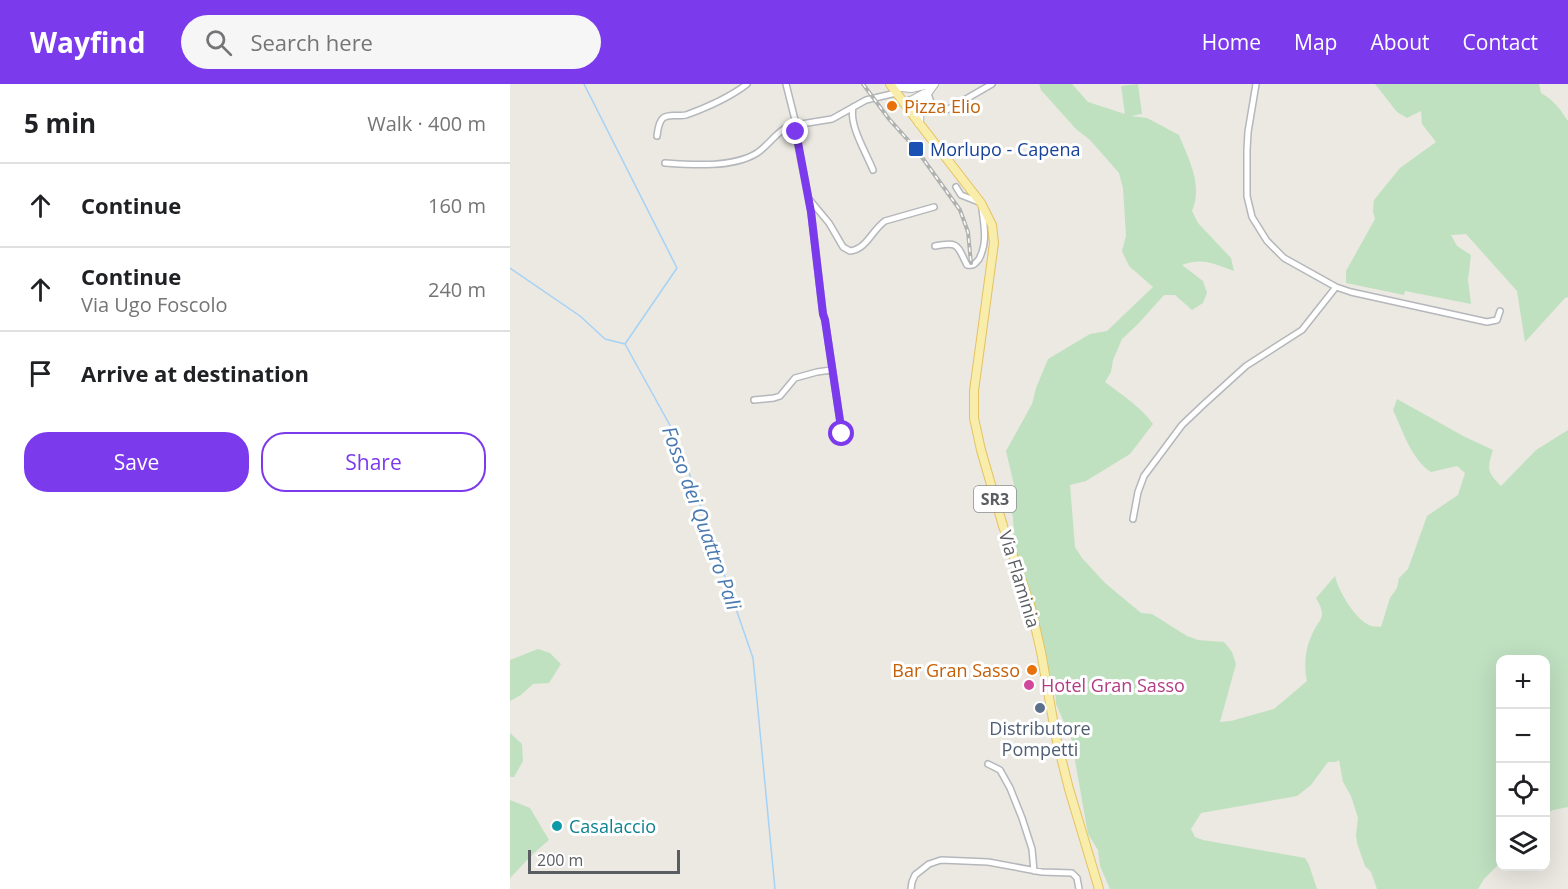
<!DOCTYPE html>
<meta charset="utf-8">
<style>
body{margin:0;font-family:"Open Sans",sans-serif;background:#f6f6f6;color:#202124}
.controls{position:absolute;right:18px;bottom:18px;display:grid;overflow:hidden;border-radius:12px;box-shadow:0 6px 24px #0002}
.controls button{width:54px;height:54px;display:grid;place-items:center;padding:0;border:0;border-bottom:2px solid #e0e0e0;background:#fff;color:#202124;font:30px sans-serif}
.scale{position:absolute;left:18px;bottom:15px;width:152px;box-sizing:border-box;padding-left:6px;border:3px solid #5a5d61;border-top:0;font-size:16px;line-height:21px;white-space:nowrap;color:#5a5d61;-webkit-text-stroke:4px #fff;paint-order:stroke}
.stop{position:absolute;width:18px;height:18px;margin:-14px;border:4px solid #7c3aed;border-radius:50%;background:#fff}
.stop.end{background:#7c3aed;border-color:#fff;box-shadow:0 2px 6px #0008}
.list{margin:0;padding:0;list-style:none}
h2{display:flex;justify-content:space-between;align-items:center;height:78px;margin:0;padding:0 24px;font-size:26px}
h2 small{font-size:20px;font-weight:400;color:#757577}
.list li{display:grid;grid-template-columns:39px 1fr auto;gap:18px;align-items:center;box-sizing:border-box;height:84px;padding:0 24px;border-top:2px solid #e0e0e0}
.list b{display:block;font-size:22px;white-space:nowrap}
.list p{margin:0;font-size:20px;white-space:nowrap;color:#757577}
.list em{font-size:20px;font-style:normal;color:#757577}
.actions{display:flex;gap:12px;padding:18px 24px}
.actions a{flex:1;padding:14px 0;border:2px solid #7c3aed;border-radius:24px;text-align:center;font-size:21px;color:#7c3aed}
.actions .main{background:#7c3aed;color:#fff}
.icon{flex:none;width:33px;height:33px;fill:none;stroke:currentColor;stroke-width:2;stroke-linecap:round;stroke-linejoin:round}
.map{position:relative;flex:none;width:1058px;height:805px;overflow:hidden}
header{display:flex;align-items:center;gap:36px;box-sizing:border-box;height:84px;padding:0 30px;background:#7c3aed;color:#fff}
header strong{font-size:28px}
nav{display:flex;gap:33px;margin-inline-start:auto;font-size:21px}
.search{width:420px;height:54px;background:#f6f6f6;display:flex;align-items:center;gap:15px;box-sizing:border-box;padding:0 21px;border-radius:33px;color:#757577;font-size:22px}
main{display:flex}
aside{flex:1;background:#fff}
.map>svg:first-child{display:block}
.green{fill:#bfe1c0}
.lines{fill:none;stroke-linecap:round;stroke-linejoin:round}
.stream{stroke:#a5d2f7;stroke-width:1.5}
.minor-casing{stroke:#b4b7bb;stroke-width:8}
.secondary-casing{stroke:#b3b6bb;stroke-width:10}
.primary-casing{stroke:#e5c261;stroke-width:10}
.minor{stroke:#fff;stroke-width:5}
.secondary{stroke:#fff;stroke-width:8}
.primary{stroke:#f8edaa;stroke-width:8}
.rail-casing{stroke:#b0b1b1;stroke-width:4}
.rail{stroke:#fff;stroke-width:1.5;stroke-dasharray:4.5;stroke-linecap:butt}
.route{stroke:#7c3aed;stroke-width:8}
.food-dot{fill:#e8710a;stroke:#fff;stroke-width:2}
.transit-dot{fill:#1a4fb4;stroke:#fff;stroke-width:2}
.hotel-dot{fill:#d1479c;stroke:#fff;stroke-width:2}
.service-dot{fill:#5c6f8a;stroke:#fff;stroke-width:2}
.culture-dot{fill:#0f9aa8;stroke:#fff;stroke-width:2}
.labels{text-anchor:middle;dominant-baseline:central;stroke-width:6;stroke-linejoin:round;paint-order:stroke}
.shield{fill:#fff;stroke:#8c8e90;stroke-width:1.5}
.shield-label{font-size:16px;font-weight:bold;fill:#5a5d61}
.food-label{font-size:18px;fill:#c56008;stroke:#fff;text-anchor:start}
.transit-label{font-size:18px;fill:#164399;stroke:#fff;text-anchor:start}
.street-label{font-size:18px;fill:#5a5d61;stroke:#fff}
.hotel-label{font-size:18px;fill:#b23c85;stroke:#fff;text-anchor:start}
.service-label{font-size:18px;fill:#4e5e75;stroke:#fff}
.culture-label{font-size:18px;fill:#0d838f;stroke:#fff;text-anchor:start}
.water-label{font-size:20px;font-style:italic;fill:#4879b0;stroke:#fff}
</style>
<header>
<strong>Wayfind</strong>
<div class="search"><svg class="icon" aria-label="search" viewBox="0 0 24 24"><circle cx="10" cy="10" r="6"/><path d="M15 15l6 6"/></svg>Search here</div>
<nav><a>Home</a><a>Map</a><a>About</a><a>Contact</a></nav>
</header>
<main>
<aside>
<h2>5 min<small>Walk · 400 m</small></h2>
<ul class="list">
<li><svg class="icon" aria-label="ahead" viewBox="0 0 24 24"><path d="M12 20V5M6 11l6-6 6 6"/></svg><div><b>Continue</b></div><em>160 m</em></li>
<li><svg class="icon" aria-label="ahead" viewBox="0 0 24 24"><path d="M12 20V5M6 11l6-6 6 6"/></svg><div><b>Continue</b><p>Via Ugo Foscolo</p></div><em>240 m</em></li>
<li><svg class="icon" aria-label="arrive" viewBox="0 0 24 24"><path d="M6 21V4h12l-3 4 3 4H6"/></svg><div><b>Arrive at destination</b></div></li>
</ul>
<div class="actions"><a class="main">Save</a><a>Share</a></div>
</aside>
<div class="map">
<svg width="1058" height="805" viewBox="0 0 1058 805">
<rect width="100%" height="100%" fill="#ebe9e1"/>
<path class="green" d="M529 0H562L578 18 615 30 611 2 628 0 632 30 621 32 637 34 669 51C679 76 693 101 682 127L688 139 721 174 724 187C705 180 692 173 672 181L693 197 697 209 693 219 682 226 665 211H654L629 239 612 255 603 276 601 288 595 298C612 311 631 323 643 340L620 370 576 397 560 401 565 463 572 474 595 499 631 529 642 530 677 552 688 556 714 558 722 568 726 580 710 638 721 637 764 625 797 597C794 584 795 566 801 553 808 534 819 536 806 514L825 492C828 506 844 533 857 540 861 543 866 542 871 543L880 514 887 504 889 494 898 485 917 432 948 411 955 389 947 382 921 388C901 375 893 347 883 326L887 315 955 353 983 366C977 385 977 388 991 402L1026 366 1058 346V723L1043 726 1036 730V576H990V779L974 795 968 805H867L861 788 855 782 847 759 846 751 848 734 841 712 833 698 829 676 826 678H818L801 701 787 712 691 729 681 745 685 753 693 756 795 774 799 781 807 805H600L590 782 588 766 578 750 561 654 546 620 545 603 507 507 503 434 500 417 504 401 496 367 522 320 526 304 538 275 580 250 597 247 643 203 619 182 612 167 616 152 613 104 609 89 580 56 566 45 531 6Z
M865 0H1029L1031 9C1045 17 1049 24 1058 37V213L1055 214 1015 258 1007 207 956 150 941 151 947 162 961 171 958 196 961 220 895 207 894 211 836 199V187L865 135 863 127 864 116 890 84 926 58 912 40 911 27 897 34 887 28Z
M28 565 40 569 51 580 39 599 23 600 11 611 0 617V576Z
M0 649 12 660 13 677 4 693H0Z
M0 716 20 724 39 756 23 770 0 794Z"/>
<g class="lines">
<path class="stream" d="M74 0 167 184 115 260 167 354 243 574 265 805
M0 184 70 232 95 255 115 260"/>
<g class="minor-casing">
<path id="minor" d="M276 0 286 40 287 56 301 127 313 230 315 236 332 350
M746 0 738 48 737 66V112L742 133 757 157 774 174 826 203 841 208 977 238 987 236 990 227
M418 8C420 18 423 27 435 27L482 0
M343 23C339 42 356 68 363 86
M147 52C148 46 148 39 153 34 159 29 169 33 176 31 198 23 219 14 237 0
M155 79C182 81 223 84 247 69 259 61 266 48 279 42L322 35 356 16 386 9
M446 103 451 111 469 118
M299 115 319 139 333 163 340 167C357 165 362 146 375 137L424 123
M425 162C450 157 447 162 457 181 464 182 465 180 469 175 478 158 474 143 472 125
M244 316 264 314 270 312 285 294 307 288 321 286
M623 435 628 408 634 392 672 341 693 321 736 282 792 246 826 203
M478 680 490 686 500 704 512 734 522 765 524 787
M401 805 402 798 405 791 419 780 431 776 478 778 532 788 562 789 567 794 569 805"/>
</g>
<g class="secondary-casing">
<path id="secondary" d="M382 2 401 4 419 0
M394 19 403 16 414 10
M409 39 410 19 424 0"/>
</g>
<g class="primary-casing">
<path id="primary" d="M380 0 409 39 471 119 482 141 484 159 464 307V334L471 366 493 442 521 524 531 568 546 653 559 705 589 805"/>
</g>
<use href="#minor" class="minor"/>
<use href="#secondary" class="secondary"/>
<use href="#primary" class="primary"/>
<g class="rail-casing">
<path id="rail" d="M353 0 379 35 406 65 450 126 458 148 461 179"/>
</g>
<use href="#rail" class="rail"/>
</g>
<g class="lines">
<path class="route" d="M286 48 301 128 313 230 315 236 332 350"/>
</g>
<g class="food-dot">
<circle cx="382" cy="22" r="6"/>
<circle cx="522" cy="586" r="6"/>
</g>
<rect class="transit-dot" x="398" y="57" width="16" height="16" rx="3"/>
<circle class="hotel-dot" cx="519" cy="601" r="6"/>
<circle class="service-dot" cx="530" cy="624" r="6"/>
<circle class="culture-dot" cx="47" cy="742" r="6"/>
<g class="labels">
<rect class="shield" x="464" y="402" width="42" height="26" rx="4.5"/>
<g class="shield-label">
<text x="485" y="415">SR3</text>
</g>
<g class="food-label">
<text x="394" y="22">Pizza Elio</text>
<text x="510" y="586" text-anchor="end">Bar Gran Sasso</text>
</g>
<g class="transit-label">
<text x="420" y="65">Morlupo - Capena</text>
</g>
<g class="street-label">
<text transform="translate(510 495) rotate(73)">Via Flaminia</text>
</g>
<g class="hotel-label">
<text x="531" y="601">Hotel Gran Sasso</text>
</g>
<g class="service-label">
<text x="530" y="644">Distributore<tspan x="530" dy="21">Pompetti</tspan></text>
</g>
<g class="culture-label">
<text x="59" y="742">Casalaccio</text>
</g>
<g class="water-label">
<text transform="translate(192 434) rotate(70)">Fosso dei Quattro Pali</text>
</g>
</g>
</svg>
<div class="controls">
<button>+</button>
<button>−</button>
<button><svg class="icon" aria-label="locate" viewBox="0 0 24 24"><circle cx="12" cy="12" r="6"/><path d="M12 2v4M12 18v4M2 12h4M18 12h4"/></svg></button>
<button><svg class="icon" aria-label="layers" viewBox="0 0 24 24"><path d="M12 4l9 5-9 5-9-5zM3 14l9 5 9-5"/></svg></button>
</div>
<div class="scale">200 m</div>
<div class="stop" style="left:332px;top:350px"></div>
<div class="stop end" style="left:286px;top:48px"></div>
</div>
</main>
